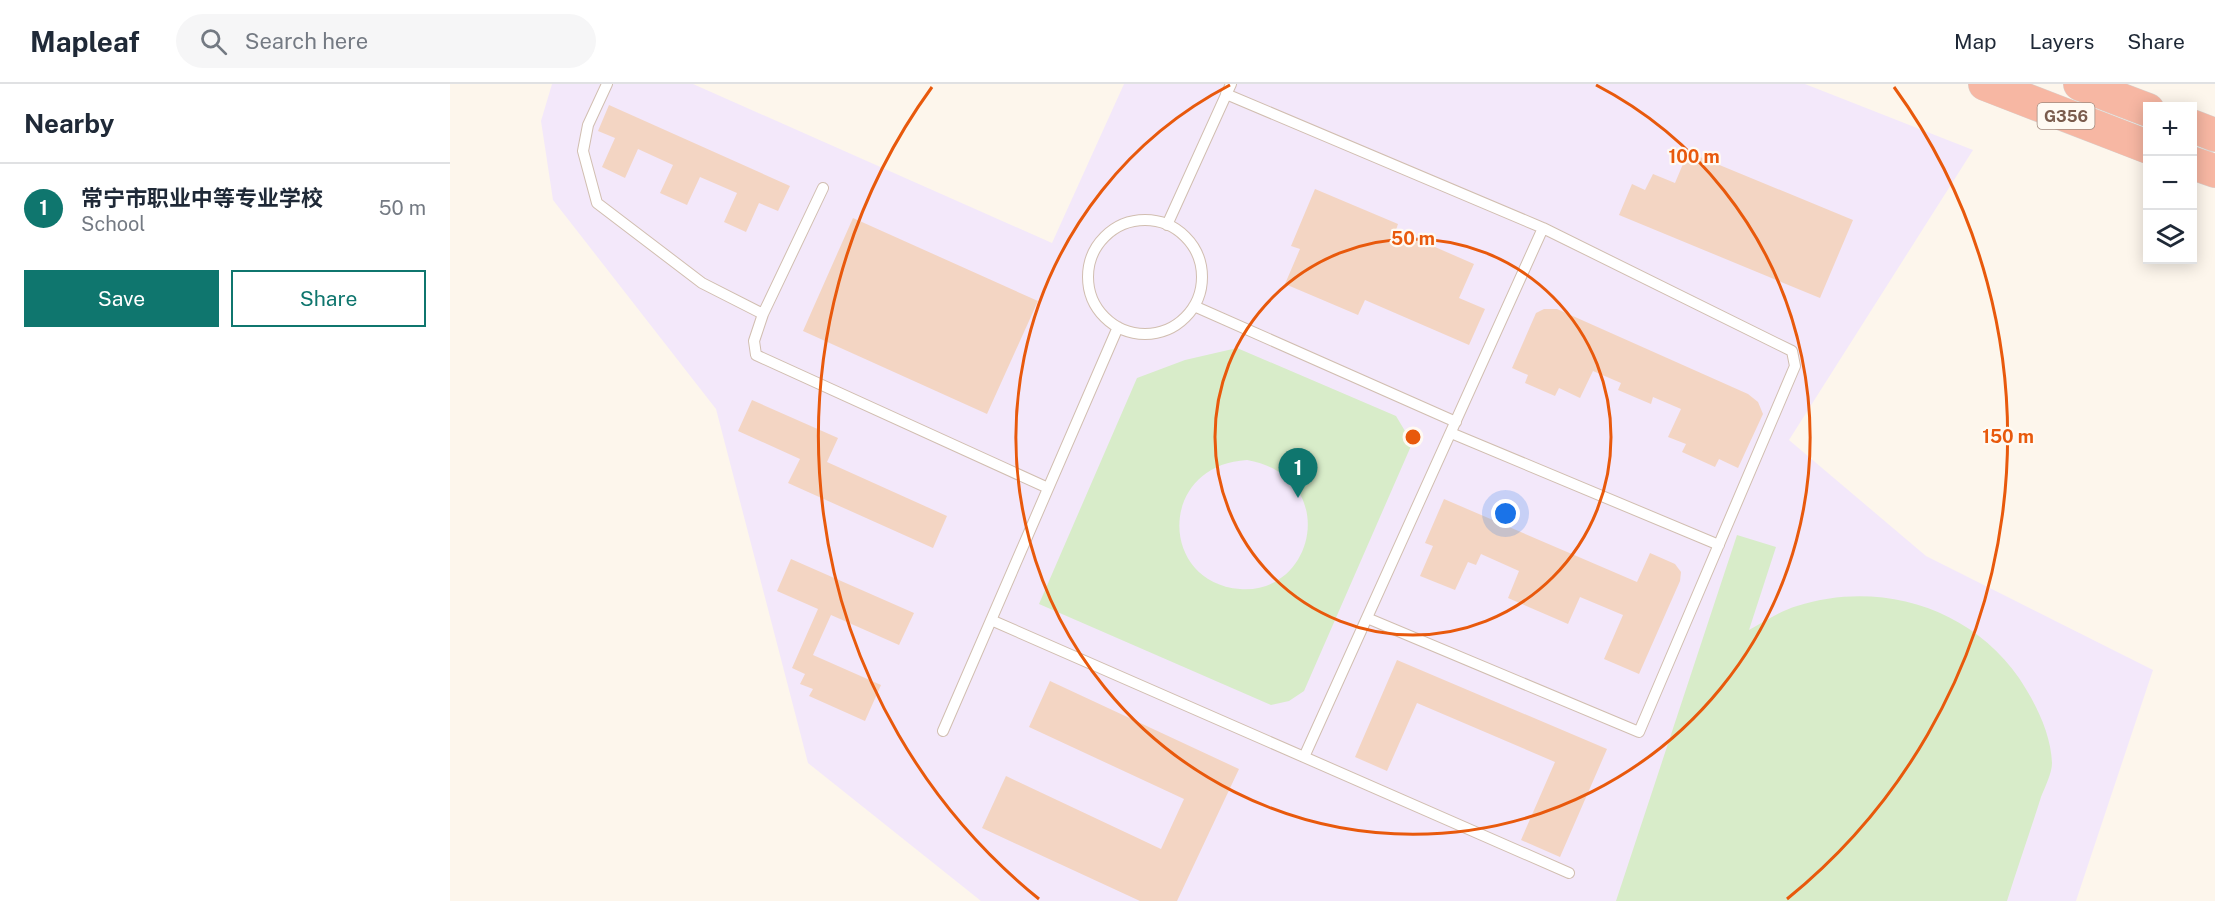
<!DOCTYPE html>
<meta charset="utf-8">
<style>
body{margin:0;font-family:"Public Sans","Noto Sans SC",sans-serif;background:#f6f6f7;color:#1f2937}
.controls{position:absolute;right:18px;top:18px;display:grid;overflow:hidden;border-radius:0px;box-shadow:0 3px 15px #0003}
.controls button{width:54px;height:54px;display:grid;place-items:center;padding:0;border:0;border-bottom:2px solid #e0e1e3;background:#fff;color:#1f2937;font:30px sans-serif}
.you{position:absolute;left:1056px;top:430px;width:21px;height:21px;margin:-15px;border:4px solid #fff;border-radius:50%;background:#1a73e8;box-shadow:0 0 0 9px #1a73e833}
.badge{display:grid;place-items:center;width:39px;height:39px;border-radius:50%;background:#0f766e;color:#fff;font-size:20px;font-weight:700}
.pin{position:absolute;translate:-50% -50px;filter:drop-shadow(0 2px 3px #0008)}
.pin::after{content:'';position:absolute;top:32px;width:21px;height:18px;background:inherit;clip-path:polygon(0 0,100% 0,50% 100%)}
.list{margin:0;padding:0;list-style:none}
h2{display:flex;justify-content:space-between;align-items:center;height:78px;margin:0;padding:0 24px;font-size:26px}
h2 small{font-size:20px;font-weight:400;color:#747a83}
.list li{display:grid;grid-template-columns:39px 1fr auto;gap:18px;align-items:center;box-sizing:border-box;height:90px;padding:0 24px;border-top:2px solid #e0e1e3}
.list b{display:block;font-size:22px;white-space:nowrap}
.list p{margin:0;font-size:20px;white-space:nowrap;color:#747a83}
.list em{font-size:20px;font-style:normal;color:#747a83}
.actions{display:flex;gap:12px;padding:18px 24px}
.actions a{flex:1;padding:14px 0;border:2px solid #0f766e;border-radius:0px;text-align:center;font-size:21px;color:#0f766e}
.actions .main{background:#0f766e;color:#fff}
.icon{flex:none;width:33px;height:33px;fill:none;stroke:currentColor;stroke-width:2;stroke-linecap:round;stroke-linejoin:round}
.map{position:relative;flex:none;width:1765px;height:817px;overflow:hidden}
header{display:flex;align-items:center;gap:36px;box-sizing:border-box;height:84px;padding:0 30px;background:#fff;border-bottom:2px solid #e0e1e3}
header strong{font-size:28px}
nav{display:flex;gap:33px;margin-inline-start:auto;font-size:21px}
.search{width:420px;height:54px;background:#f6f6f7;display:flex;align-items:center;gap:15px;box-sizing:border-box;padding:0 21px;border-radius:33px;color:#747a83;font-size:22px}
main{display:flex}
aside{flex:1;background:#fff}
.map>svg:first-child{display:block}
.education{fill:#f3e8fa}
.green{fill:#d8ecc9;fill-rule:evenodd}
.building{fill:#f3d5c3}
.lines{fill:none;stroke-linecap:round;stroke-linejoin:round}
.lane-casing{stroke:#d1beb0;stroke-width:12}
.highway-casing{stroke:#dad1cd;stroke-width:34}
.lane{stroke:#fff;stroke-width:10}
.highway{stroke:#f7b7a3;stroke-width:33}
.ring{fill:none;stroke:#e8590c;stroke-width:3}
.labels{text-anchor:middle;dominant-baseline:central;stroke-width:4.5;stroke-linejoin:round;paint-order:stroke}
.shield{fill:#fffaf3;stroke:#a28b7f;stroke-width:1.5}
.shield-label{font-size:16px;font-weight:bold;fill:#7a5c4d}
.centre{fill:#e8590c;stroke:#fffaf3;stroke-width:3}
.ring-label{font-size:18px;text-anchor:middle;font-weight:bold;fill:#e8590c;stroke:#fffaf3;stroke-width:4.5;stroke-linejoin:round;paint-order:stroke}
</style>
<header>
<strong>Mapleaf</strong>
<div class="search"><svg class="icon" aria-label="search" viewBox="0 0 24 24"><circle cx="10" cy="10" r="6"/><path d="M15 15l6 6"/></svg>Search here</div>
<nav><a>Map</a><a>Layers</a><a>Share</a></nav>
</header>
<main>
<aside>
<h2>Nearby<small></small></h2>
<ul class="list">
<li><span class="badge">1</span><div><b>常宁市职业中等专业学校</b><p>School</p></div><em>50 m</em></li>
</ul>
<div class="actions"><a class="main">Save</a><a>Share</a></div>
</aside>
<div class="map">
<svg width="1765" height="817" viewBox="0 0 1765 817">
<rect width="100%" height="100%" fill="#fdf6ec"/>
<path class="education" d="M102 0H243L602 159 674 0H1355L1523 66 1339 356 1476 472 1703 586 1626 817H531L358 679 266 325 103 116 91 37Z"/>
<path class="green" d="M787 264 946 332 955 347 961 362 854 607 839 617 821 621 589 520 687 294 735 276ZM797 376C891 393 866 511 790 505 708 498 708 381 797 376Z
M1287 451 1326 463 1299 546C1314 538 1330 527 1347 522 1429 496 1520 523 1569 594 1585 618 1601 649 1602 679 1602 689 1595 703 1591 713 1580 748 1568 782 1557 817H1166Z"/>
<path class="building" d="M159 21 340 102 328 127 309 119 296 148 274 138 287 109 250 93 237 121 210 109 223 81 188 65 175 94 152 83 165 54 148 47Z
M1238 68 1403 136 1370 214 1169 131 1182 100 1195 106 1203 90 1225 99Z
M865 105 948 140 946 146 1024 180 1009 214 1035 225 1019 261 915 216 908 231 835 200 850 165 841 162Z
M403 134 588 217 537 330 353 247Z
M1094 225H1107L1298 310 1308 318 1313 330 1288 384 1269 375 1265 383 1232 368 1236 360 1218 353 1231 325 1203 313 1201 320 1168 306 1171 299 1143 287 1130 314 1109 304 1105 312 1075 299 1078 291 1062 284 1086 229Z
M302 316 388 354 377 378 497 432 483 464 338 399 350 375 288 347Z
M994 415 1187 498 1200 469 1225 480 1231 488 1230 497 1189 590 1154 575 1173 531 1130 513 1118 540 1058 514 1069 487 1031 470 1026 481 1018 478 1005 506 970 492 983 462 975 459Z
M341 475 464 529 449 561 381 531 363 571 431 601 415 637 359 612 363 605 350 600 355 590 342 584 368 525 327 507Z
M947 576 1157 665 1110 773 1071 756 1105 678 967 619 937 687 905 673Z
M600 597 789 685 727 817H690L532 744 556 692 711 765 734 715 579 643Z"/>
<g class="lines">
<g class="lane-casing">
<path id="lane" d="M157 0 138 41 133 67 147 119 252 199 313 230
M776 10 1093 144 1342 267 1345 282 1189 648 917 534
M373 104 313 230 304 257 306 271 598 404
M638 193a57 57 0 1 1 114 0a57 57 0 1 1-114 0Z
M717 141 781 0
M744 222 1006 338
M1001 349 1269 461
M541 536 1119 789
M493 647 668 243
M854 673 1093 144"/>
</g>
<g class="highway-casing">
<path id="highway" d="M1535 0 1698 63
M1630 0 1698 26
M1742 42 1765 51
M1742 79 1765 87"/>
</g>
<use href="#lane" class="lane"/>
<use href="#highway" class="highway"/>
</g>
<g class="ring">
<circle cx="963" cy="353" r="198"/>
<path d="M1146 1A397 397 0 1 1 780 1"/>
<path d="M589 815A595 595 0 0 1 482 3M1444 3A595 595 0 0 1 1337 815"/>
</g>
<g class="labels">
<rect class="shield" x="1587.5" y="19" width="57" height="26" rx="4.5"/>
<g class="shield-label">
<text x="1616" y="32">G356</text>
</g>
</g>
<circle cx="963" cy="353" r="9" class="centre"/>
<g class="ring-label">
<text x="1244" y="79">100 m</text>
<text x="963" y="161">50 m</text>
<text x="1558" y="359">150 m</text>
</g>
</svg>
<div class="controls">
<button>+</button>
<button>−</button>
<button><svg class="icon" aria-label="layers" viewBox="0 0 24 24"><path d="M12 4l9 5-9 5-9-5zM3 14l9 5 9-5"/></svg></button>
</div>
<div class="you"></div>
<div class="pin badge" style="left:848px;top:414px">1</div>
</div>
</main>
